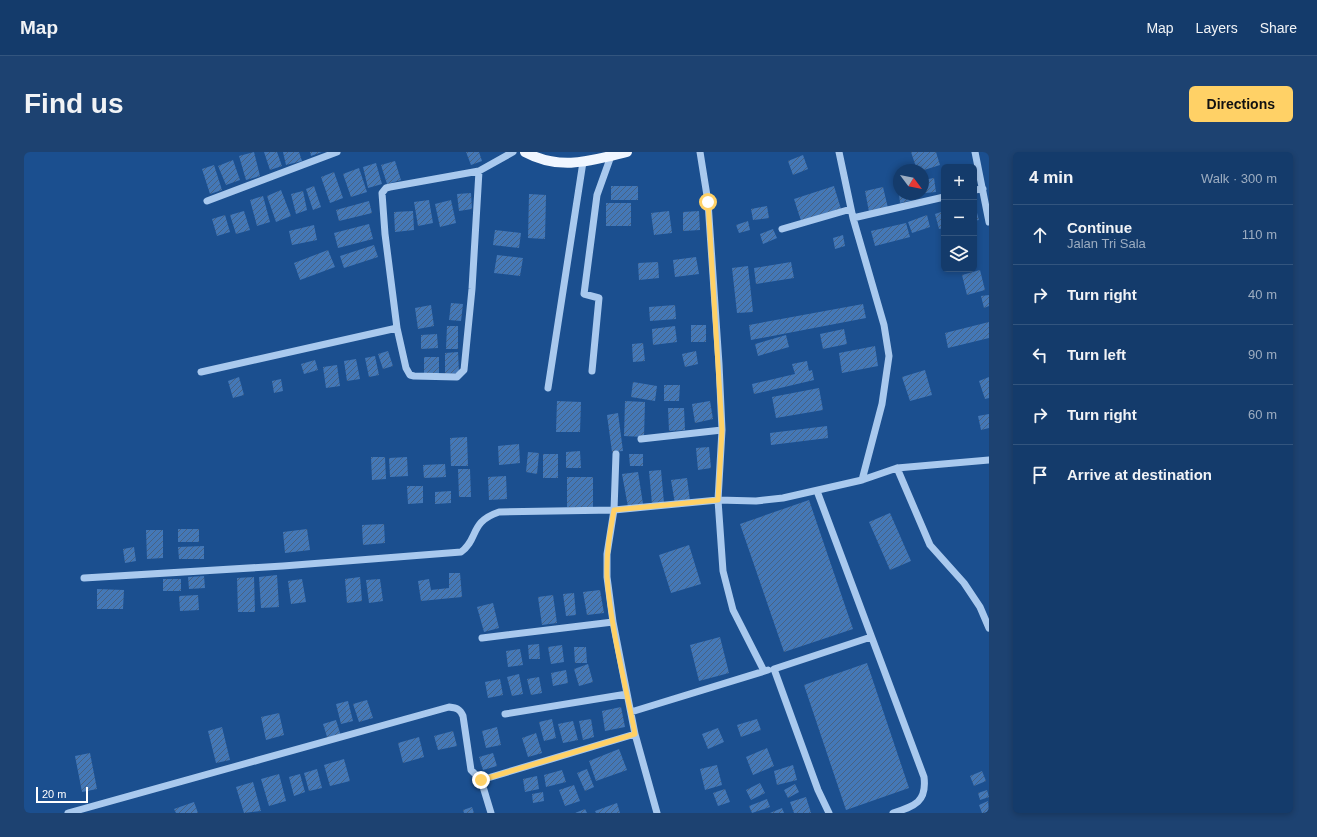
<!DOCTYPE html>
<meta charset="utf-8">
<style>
body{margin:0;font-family:Arial,sans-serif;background:#1d4271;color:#f1f3f6}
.controls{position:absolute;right:12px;top:12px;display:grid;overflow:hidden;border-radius:6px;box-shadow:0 2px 6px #0003}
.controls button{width:36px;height:36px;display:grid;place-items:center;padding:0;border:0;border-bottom:1px solid #33557e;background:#143b6b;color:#f1f3f6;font:20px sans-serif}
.compass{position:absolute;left:869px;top:12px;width:36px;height:36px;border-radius:50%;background:#143b6b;box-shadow:0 2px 6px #0003;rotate:122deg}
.scale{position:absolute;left:12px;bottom:10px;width:52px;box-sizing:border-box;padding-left:4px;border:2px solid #fff;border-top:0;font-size:11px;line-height:14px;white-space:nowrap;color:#fff;-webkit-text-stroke:3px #1b4f8f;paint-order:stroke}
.stop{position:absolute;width:12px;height:12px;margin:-9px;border:3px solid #ffd166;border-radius:50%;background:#fff}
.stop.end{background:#ffd166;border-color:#fff;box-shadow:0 1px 4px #0008}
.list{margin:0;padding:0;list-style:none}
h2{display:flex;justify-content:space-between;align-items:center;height:52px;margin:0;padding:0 16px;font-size:17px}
h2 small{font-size:13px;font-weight:400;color:#9dadc1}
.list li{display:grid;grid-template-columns:26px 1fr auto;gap:12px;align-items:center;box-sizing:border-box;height:60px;padding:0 16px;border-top:1px solid #33557e}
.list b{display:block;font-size:15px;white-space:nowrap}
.list p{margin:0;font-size:13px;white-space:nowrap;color:#9dadc1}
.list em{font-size:13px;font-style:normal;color:#9dadc1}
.icon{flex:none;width:22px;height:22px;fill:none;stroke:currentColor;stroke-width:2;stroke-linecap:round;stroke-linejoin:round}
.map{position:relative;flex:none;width:965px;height:661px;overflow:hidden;border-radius:6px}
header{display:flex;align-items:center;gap:24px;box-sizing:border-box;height:56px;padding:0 20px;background:#143b6b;border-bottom:1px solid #33557e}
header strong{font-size:19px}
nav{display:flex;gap:22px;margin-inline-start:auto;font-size:14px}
.intro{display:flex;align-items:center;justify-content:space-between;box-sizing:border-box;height:96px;padding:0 24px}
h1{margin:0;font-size:28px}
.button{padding:10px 18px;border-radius:6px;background:#ffd166;color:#111;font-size:14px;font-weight:700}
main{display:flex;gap:24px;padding:0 24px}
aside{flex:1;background:#143b6b;border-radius:6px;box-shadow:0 2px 6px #0003}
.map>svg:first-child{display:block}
.building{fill:url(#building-hatch)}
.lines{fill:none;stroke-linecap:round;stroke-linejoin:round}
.minor{stroke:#a9c9ee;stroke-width:7}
.major{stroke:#f0f6ff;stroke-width:10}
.route{stroke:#ffd166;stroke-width:5}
</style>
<header>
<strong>Map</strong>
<nav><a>Map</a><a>Layers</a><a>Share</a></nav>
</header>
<div class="intro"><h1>Find us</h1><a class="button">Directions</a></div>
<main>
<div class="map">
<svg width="965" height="661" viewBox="0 0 965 661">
<defs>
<pattern id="building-hatch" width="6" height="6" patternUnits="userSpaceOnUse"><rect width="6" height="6" fill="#4478b7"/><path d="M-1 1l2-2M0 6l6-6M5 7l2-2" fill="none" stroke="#486282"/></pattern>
</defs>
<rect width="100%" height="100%" fill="#1b4f8f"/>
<path class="building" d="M230 0 236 24 222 28 215 4Z
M240 0H253L258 14 246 18Z
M259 0H275L278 9 262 13Z
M286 0H298L287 4Z
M442 0H455L458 9 447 13Z
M887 0H912L916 13 900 18H893Z
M779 3 784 17 769 23 764 9Z
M209 8 216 28 202 33 194 14Z
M371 9 377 28 363 32 357 13Z
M352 11 358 32 344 36 339 15Z
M190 13 198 38 186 42 178 17Z
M335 16 343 40 327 45 319 22Z
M310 20 319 46 306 51 297 25Z
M910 26 912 40 901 41 899 28Z
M290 34 297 55 289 58 282 37Z
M587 34H614V48H587Z
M810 34 817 57 777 69 770 47Z
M859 35 864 56 845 60 841 39Z
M257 38 267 64 252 70 243 44Z
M279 39 283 58 272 62 267 42Z
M447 41 448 57 435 59 433 42Z
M505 42 522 43 521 87 504 86Z
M875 42H887L888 48 876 51Z
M239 44 246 70 233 74 226 48Z
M405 48 409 71 394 74 390 50Z
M427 48 432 71 416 75 411 52Z
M345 49 348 61 315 69 312 58Z
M950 50 955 68 950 69Z
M582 51H607V74H582Z
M743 54 745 66 729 68 727 57Z
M220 59 226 78 212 82 206 63Z
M389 59 390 78 371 80 370 60Z
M645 59 648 81 630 83 627 61Z
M675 59 676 78 659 79V60Z
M920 59V76L915 77 911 62Z
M201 63 206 80 193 84 188 67Z
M903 63 906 75 888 81 884 70Z
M724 69 726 78 715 81 712 73Z
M882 71 886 85 851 94 847 79Z
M345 72 349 87 314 96 310 81Z
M290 73 293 88 268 93 265 79Z
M749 77 753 86 739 92 736 82Z
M471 78 497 81 495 96 469 93Z
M819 83 821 94 811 97 809 86Z
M350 93 354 105 320 116 316 104Z
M304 98 311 115 276 128 270 111Z
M473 103 499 106 496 124 470 121Z
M672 105 675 122 651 125 649 108Z
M634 110 635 126 615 128 614 111Z
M767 110 770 126 732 132 730 116Z
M724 114 729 160 713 161 708 116Z
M956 118 961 138 943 143 938 123Z
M965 143V154L960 156 957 144Z
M427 151 439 152 437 169 425 168Z
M839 152 842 166 727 188 725 173Z
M407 153 410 174 394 177 391 156Z
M651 153 652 167 626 169 625 155Z
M965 170V186L924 196 921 181Z
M667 173H682V190H667Z
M423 174H434V197H422Z
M651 174 653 190 629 193 628 177Z
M820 177 823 192 799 197 796 182Z
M413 182 414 196 397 197V183Z
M762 183 765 195 734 204 731 192Z
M619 191 621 209 609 210 608 192Z
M851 194 854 214 818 221 815 201Z
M364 199 369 214 359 217 354 202Z
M672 199 674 212 661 215 658 202Z
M434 200 435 221 421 222V201Z
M351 204 355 223 345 225 341 206Z
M400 205H415V222H400Z
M332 207 336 227 323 229 320 209Z
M291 208 294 218 280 222 277 212Z
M783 209 785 219 788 218 790 228 730 242 728 232 771 222 768 212Z
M313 213 316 234 302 236 299 215Z
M901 218 908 243 886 249 878 225Z
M215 225 220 243 209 246 204 229Z
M965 225V246L961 247 955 229Z
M257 227 259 239 250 241 248 229Z
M609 230 633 234 631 249 607 245Z
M640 233H656L655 249H640Z
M795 236 799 258 752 266 748 245Z
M533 249 557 250 556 280H532Z
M601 249 621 250 620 285 600 284Z
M686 249 689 267 671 271 668 252Z
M644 256H660L661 278 645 279Z
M594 261 599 299 588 300 583 263Z
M965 262V276L957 278 954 264Z
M803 274 804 286 747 293 746 281Z
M443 285 444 314H427L426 286Z
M495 292 496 311 475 313 474 294Z
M685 295 687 316 674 318 672 296Z
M556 299 557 316H542V300Z
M504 300 515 301 513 322 502 320Z
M519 302H534V326H519Z
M605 302H619V314H606Z
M347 305H361L362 327 348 328Z
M383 305 384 324 366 325 365 306Z
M421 312 422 325 400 326 399 313Z
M434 317H446L447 345H435Z
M637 318 640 351 628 352 625 319Z
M614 320 619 352 604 355 598 322Z
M482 324 483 347 465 348 464 325Z
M543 325H569V355H543Z
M663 326 666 349 651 352 647 328Z
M383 334H399V351L384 352Z
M427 339V351L411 352V340Z
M785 348 829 477 760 500 716 372Z
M866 361 887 409 866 418 845 370Z
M360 372 361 391 339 393 338 373Z
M154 377H175V390H154Z
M283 377 286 398 261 401 259 380Z
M122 378H139V406L123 407Z
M665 393 677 432 647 441 635 403Z
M180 394V407H155L154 395Z
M110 395 112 409 101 411 99 397Z
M425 421H436L438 445 397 449 394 429 405 427 407 438 425 436Z
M253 423 255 455 237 456 235 425Z
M180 424 181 436 165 437 164 425Z
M230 425 231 460H214L213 426Z
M336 425 338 449 323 451 321 427Z
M139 427H157V439H139Z
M278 427 282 450 267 452 264 429Z
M356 427 359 449 345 451 342 428Z
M73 437 100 438 99 457H73Z
M576 438 580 461 563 463 559 440Z
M550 441 552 463 542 464 539 442Z
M174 443 175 458 156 459 155 444Z
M529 443 533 471 518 473 514 445Z
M469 451 475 476 460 480 453 455Z
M696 485 705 521 675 529 666 493Z
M515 492 516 507H505L504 493Z
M538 493 540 510 527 512 524 495Z
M550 495H562L563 511H551Z
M496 497 499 513 484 515 482 499Z
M843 511 885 636 822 658 780 533Z
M564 512 569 530 555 534 550 517Z
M542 518 544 531 529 534 527 521Z
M495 522 499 542 488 544 483 525Z
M515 525 518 541 507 543 503 527Z
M476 527 479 543 464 546 461 530Z
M343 548 349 566 335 570 329 552Z
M324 549 329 569 317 572 312 552Z
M597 555 601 575 581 579 578 559Z
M255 561 260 583 242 588 237 565Z
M528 567 532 586 520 589 515 570Z
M567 567 570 585 559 588 555 569Z
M733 567 737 578 717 585 713 573Z
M312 568 317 584 304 588 299 572Z
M549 569 554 588 539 591 534 572Z
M198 575 206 608 192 611 184 579Z
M473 575 477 593 462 596 458 579Z
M694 576 700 590 684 597 678 582Z
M429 579 433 594 414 598 410 584Z
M512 581 518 601 504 605 498 586Z
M395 585 400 605 379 611 374 591Z
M743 596 750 614 729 623 722 605Z
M595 597 603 618 572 629 565 609Z
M66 601 73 637 58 640 51 604Z
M469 601 473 614 459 618 455 605Z
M320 607 326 629 306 634 300 613Z
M693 613 698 633 681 638 676 617Z
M769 613 773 628 753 633 750 619Z
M293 617 298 636 285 639 280 621Z
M563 617 570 635 561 639 553 621Z
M538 618 542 630 522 635 520 623Z
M958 619 962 629 950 634 946 624Z
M255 622 262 649 245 654 237 627Z
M276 622 281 640 270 644 265 625Z
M513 624 515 637 501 640 499 627Z
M229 630 237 659 220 661 212 635Z
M736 631 741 641 727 648 722 638Z
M771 632 775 640 764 646 760 638Z
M550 633 556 649 541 654 535 638Z
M701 637 706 650 694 654 689 641Z
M963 638 965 645 956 648 954 641Z
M519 640 520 649 509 651 508 642Z
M782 645 787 661H770L766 650Z
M743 647 746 655 728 661 725 654Z
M964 649 965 661H958L955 653Z
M170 650 174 661H152L150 657Z
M593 651 596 661H572L571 659Z
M448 655 450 661H440L439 658Z
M758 656 760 661H746Z
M561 657 563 661H551Z"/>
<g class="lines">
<path class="minor" d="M676 0 684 50 695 212 698 278 694 348 699 419 709 458 740 519
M815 0 829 66 860 173 865 204 858 252 838 328
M951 0 965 70
M455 19 448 137 440 218 433 225 390 224 386 223 382 216 373 176 361 82 358 41 362 36 366 35 455 19 489 0
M950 38 959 37
M183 49 313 0
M829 66 920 45
M758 77 827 57
M568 219 575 146 560 142 573 43 587 4
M177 220 373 176
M524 236 559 10
M617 287 698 278
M873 316 906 393 940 431 956 455 965 476
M793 339 900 625C903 650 891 654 869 661
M60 426 259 414 437 400C455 387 445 370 475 360L590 358 592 302
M458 486 589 470
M607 560 744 518
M481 562 603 542
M457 628 611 582
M44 661 425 555C433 556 436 557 439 564L447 618 457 628 467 661
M633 661 611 582 589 470 583 425V402L590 358 694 348 732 349 759 346 838 328 873 316 965 308
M805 661 794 638 750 517 847 485"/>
<path class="major" d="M501 0C536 19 566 9 603 0"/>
</g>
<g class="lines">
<path class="route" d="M457 628 611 582C601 530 587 477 583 425 582 402 586 380 590 358L694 348 698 278 684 50"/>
</g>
</svg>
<div class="controls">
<button>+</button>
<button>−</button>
<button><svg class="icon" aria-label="layers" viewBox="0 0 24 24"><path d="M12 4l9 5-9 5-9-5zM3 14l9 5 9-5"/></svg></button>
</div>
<svg class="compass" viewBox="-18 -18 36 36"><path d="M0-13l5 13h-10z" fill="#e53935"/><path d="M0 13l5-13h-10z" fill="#9dadc1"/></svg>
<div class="scale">20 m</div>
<div class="stop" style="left:684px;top:50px"></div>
<div class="stop end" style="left:457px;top:628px"></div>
</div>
<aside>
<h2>4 min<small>Walk · 300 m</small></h2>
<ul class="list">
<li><svg class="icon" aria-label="ahead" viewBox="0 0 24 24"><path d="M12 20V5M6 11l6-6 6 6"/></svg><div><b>Continue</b><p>Jalan Tri Sala</p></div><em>110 m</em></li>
<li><svg class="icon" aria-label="right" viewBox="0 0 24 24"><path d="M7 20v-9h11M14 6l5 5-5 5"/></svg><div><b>Turn right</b></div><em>40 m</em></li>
<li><svg class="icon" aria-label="left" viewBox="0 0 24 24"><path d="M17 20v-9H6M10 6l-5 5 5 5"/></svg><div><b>Turn left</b></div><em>90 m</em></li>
<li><svg class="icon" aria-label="right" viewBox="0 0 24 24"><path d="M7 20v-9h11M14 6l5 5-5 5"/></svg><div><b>Turn right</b></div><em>60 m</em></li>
<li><svg class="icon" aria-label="arrive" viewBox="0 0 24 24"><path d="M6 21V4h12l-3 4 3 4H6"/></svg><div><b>Arrive at destination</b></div></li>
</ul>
</aside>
</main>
